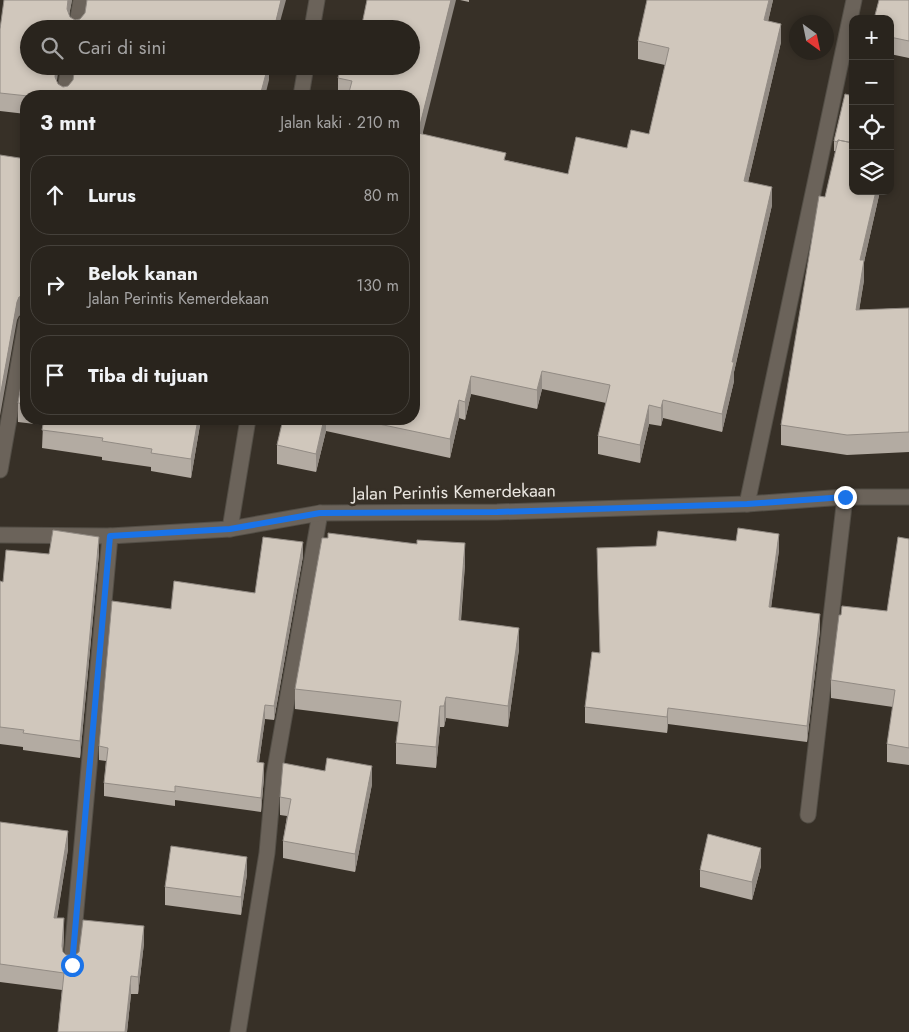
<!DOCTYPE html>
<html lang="id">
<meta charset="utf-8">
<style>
body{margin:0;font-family:Jost,sans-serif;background:#35302a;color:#f1f3f6}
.controls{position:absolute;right:15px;top:15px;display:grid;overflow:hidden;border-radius:10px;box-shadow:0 2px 8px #0003}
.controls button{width:45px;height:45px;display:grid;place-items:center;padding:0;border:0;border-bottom:1px solid #45413b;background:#29241d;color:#f1f3f6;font:25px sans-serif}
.compass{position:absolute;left:789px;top:15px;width:45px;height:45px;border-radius:50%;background:#29241d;box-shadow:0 2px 8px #0003;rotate:147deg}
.stop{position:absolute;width:15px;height:15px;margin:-11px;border:4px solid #1a73e8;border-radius:50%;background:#fff}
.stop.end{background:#1a73e8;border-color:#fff;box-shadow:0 1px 5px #0008}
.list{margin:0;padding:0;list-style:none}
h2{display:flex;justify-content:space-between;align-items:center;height:65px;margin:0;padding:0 20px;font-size:21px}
h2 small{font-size:16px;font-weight:400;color:#a5a4a4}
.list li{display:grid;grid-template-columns:32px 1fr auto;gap:15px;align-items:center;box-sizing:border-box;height:80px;margin:0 10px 10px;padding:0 10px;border:1px solid #45413b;border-radius:20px}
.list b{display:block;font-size:19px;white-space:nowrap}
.list p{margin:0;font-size:16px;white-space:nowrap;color:#a5a4a4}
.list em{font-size:16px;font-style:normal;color:#a5a4a4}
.icon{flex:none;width:28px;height:28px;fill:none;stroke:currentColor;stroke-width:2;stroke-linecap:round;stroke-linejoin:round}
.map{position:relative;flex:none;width:909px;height:1032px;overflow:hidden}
.search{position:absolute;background:#29241d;box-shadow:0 2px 8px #0003;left:20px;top:20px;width:400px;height:55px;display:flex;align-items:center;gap:12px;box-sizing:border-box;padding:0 18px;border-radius:28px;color:#a5a4a4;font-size:19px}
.panel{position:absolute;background:#29241d;box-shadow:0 2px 8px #0003;left:20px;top:90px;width:400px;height:335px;border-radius:20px}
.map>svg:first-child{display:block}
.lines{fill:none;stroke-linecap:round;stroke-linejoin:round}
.street-casing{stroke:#534e46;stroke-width:17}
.secondary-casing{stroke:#534e46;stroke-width:17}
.street{stroke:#6b635a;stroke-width:15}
.secondary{stroke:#6b635a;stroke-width:15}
.wall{fill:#b3aba2}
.shaded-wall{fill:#928b84}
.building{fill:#d0c7bc;stroke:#928b84}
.route{stroke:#1a73e8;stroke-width:6}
.labels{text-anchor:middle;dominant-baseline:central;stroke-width:5;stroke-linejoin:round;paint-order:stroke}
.street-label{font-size:18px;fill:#eae6e0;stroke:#373027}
</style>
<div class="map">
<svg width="909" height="1032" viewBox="0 0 909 1032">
<rect width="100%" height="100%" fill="#373027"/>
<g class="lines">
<g class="street-casing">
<path id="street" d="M76 29 81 0
M312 29 317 0
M64 96 69 66
M301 96 306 66
M0 470 26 322
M747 504 854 0
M230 529 248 419
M808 815 845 497
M71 965 110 536
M238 1032 267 853 274 775 320 513"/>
</g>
<g class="secondary-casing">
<path id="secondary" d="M0 535 110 536 230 529 320 513 497 512 747 504 845 497H909"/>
</g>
<use href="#street" class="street"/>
<use href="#secondary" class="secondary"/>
</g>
<path class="wall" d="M72 0 69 15 70 17 75 20 286 0 29 29 58 84 63 87 269 66V80L26 96V114L0 111V29Z
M460 0H469V2Z
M773 0 768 21 781 42 748 182 772 205 734 372V381L722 432 663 418 661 426 649 424 640 463 598 454V436L606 403 542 389 537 409 471 394 465 420 459 418 450 458 326 431 316 472 277 464V445L283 419H414V96H338V78L411 66 423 134 506 160 568 174 627 148 649 134 665 65 638 59V41Z
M909 0V58L890 54V19Z
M845 94 853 191H880L864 262V280L859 310 909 308V452L847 455 781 445V425L825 197 836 151H834V141Z
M26 356V419H201L191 478 151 471V467L102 460V457L42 448 43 425 18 422V403Z
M909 539V765L887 762V744L893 707 831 698V680L887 611Z
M736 541 779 550 771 607 820 630 807 742 668 724 667 733 585 723V707L599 653 656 546Z
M99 553 80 758 23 750V747L0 744V581L3 582 49 554Z
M303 556 274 720 265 719 259 762 264 777 261 812 175 800V806L104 796V783L106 761 99 760V746L171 609 255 593Z
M465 564 461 621 519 649 508 727 446 718 444 727H440L436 768 396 764V743L399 722 295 709V689Z
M372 784 355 872 283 858V841L287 816 280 815V797Z
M0 822 68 849 57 918 64 936 63 952 66 955 74 956 144 943 138 994H131L127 1032H58L62 990 0 982Z
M761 866 752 900 700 887V870Z
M247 874 241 915 165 905V887Z"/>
<path class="shaded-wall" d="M68 0H72L67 27V9Z
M281 0H286L278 29H274Z
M451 0H456L418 152V133Z
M769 0H773L764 39V20Z
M781 24V42L744 199V181Z
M56 66H59L55 95V77Z
M266 66H269V80L265 96H260Z
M772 187V205L734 372V381L722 432V414L732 362Z
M876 191H880L864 262V280L856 330V310L860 260Z
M26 295V313L19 316 17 320 0 416V397L17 302 19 297Z
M542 371V389L537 409V390Z
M471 376V394L465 420V402Z
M459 400V418L450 458V439Z
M663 400V418L661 426V408Z
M649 405V424L640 463V445Z
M198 419H201L191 478V459Z
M324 419H326V431L316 472V454Z
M779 534V550L769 623V607Z
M99 537V553L80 758V741Z
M303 542V556L274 720V706Z
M465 543V564L459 641V620Z
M820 614V630L807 742V726Z
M519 628V649L508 727V706Z
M446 697V718L444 727V706Z
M265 705V719L257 776V762Z
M440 706V727L436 768V747Z
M668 708V724L667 733V717Z
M264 763V777L261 812V798Z
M372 766V784L355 872V854Z
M68 831V849L54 935V918Z
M761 848V866L752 900V882Z
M247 857V874L241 915V897Z
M64 918V936L62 964V946Z
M144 926V943L138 994V977Z
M131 976V994L127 1032H125Z"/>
<path class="building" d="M4 0H68L67 9 70 17 75 20 80 19 85 13 87 0H281L274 29H29V66H56L55 77 58 84 63 87 68 86 73 80 75 66H268L260 96H28L0 93V29Z
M367 0H451L418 133 506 153 504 160 568 174 576 137 627 148 631 130 649 134 669 48 638 41 647 0H769L764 20 781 24 744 181 772 187 732 362H734L722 414 663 400 661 408 649 405 640 445 598 436 610 385 542 371 537 390 471 376 465 402 459 400 450 439 355 419H414V96H348L352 81 338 78 341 66H411V29H361Z
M879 0H909V41L890 37V19H874Z
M845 94 853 96V143L838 140V142L834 141Z
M838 140 853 143V191H876L860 260H864L856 310 909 308V432L847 435 781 425 819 196 825 197Z
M0 155 26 159V295L19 297 17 302 0 397Z
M26 356V404L18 403Z
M44 419H198L191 459 151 453 152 449 102 441 103 438 42 430Z
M283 419H324L316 454 277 445Z
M738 528 779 534 769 607 820 614 807 726 668 708 667 717 585 707 592 652 600 653 597 548 656 546 658 531 736 541Z
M53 530 99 537 80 741 23 733 24 730 0 727V581L3 582 6 550 49 554Z
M328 533 417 544V540L465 543 459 620 519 628 508 706 446 697 444 706H440L436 747 396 743 401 701 295 689 322 538H328Z
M263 537 303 542 274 706 265 705 257 762 264 763 261 798 175 786V792L104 783 108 748 99 746 112 601 171 609 174 581 255 593Z
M898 537 909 539V748L887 744 895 690 831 680 839 615H841L842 606 887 611Z
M327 758 372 766 355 854 283 841 291 799 280 797 283 763 325 771Z
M0 822 68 831 54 918H64L62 946 63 952 66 955 74 956 79 952 83 920 144 926 138 977 131 976 125 1032H58L64 973 0 964Z
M708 834 761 848 752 882 700 870Z
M171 846 247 857 241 897 165 887Z"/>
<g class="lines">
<path class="route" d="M72 965 110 536 230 529 320 513 497 512 747 504 845 497"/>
</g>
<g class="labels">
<g class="street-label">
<text transform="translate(454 492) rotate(-1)">Jalan Perintis Kemerdekaan</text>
</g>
</g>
</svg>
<div class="controls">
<button>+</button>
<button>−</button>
<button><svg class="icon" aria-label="locate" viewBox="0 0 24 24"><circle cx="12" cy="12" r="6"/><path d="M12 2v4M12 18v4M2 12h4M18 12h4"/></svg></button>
<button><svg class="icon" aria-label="layers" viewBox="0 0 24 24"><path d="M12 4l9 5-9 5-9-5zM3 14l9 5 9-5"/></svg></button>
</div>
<svg class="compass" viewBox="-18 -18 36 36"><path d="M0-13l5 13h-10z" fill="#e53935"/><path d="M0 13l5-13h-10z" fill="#a5a4a4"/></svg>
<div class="stop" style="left:72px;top:965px"></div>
<div class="stop end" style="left:845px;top:497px"></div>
<div class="search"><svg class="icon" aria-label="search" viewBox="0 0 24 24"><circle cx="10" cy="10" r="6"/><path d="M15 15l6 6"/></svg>Cari di sini</div>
<section class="panel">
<h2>3 mnt<small>Jalan kaki · 210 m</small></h2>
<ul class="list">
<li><svg class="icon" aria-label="ahead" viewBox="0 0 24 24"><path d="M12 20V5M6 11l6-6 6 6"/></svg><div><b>Lurus</b></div><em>80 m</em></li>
<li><svg class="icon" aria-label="right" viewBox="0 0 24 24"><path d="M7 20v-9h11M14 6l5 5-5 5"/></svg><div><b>Belok kanan</b><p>Jalan Perintis Kemerdekaan</p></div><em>130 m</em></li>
<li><svg class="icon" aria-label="arrive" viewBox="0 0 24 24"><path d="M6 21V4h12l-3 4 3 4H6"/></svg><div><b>Tiba di tujuan</b></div></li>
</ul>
</section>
</div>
